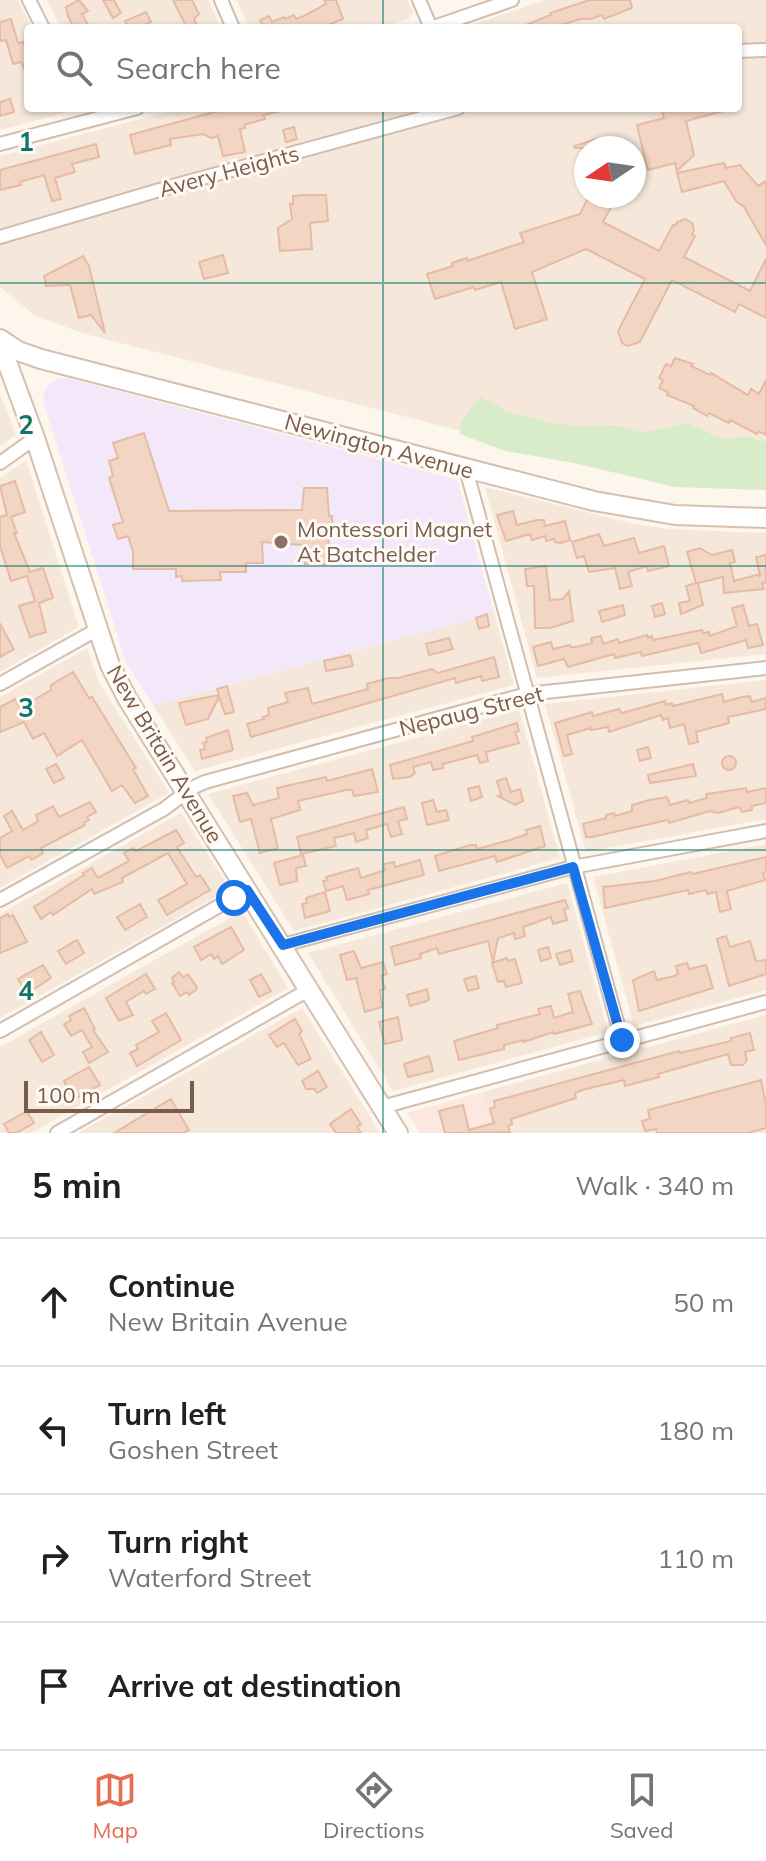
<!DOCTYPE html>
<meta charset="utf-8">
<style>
body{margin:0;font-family:Mulish,sans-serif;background:#f2f2f2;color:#202124}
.compass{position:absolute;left:574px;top:136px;width:72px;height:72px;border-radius:50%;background:#fff;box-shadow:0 2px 6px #0004;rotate:257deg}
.scale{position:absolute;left:24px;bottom:20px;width:170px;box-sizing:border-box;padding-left:8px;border:4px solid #7a5c4d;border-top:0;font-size:22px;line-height:28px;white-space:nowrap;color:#7a5c4d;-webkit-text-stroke:6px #fffaf3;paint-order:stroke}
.stop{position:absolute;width:24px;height:24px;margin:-18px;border:6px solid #1a73e8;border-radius:50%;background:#fff}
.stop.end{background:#1a73e8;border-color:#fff;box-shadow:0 2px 8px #0008}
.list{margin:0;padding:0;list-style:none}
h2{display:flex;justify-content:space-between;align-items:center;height:104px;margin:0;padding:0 32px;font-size:34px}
h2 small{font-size:26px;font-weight:400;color:#757577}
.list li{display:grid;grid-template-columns:52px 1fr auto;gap:24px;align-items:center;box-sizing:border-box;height:128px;padding:0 32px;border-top:2px solid #e0e0e0}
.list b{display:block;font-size:30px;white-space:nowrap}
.list p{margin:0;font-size:26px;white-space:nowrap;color:#757577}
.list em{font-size:26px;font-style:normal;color:#757577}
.icon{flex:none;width:44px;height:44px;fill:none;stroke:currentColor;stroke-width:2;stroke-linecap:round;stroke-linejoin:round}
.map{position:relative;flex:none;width:766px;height:1133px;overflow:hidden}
.search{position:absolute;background:#fff;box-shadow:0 2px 6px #0004;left:24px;right:24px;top:24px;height:88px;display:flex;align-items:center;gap:20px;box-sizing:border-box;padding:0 28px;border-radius:8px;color:#757577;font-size:30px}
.sheet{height:616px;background:#fff}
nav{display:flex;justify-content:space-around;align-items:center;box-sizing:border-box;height:112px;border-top:2px solid #e0e0e0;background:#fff;font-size:22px;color:#757577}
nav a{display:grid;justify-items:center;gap:4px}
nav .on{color:#e76f51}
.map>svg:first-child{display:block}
.residential{fill:#f5e8da;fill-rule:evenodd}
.commercial{fill:#fde8e0}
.education{fill:#f3e8fa}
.green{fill:#d8ecc9}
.building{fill:#f3d5c3;stroke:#e6bba3;stroke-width:2}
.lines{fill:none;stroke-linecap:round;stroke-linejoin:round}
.street-casing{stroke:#d1beb0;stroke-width:16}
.secondary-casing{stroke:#d6c0b0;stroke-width:22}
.street{stroke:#fff;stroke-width:12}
.secondary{stroke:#fff;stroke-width:18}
.route{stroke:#1a73e8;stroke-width:10}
.grid{fill:none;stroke:#0f766e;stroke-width:2;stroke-opacity:0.55}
.education-dot{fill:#8d6e63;stroke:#fffaf3;stroke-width:3}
.labels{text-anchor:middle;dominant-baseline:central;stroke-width:6;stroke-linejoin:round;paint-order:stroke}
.street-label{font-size:22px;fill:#7a5c4d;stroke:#fffaf3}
.education-label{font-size:22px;fill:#785e54;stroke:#fffaf3;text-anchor:start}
.grid-label{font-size:26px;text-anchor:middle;font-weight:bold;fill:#0f766e;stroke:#fffaf3;stroke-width:6;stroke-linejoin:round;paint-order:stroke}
</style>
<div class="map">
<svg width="766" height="1133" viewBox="0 0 766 1133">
<rect width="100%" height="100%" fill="#fdf6ec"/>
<path class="residential" d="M0 0H18L32 28H28V108H71L68 112 0 130Z
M47 0H208L221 28H61Z
M237 0H408L413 13 409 19 380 28H249Z
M545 0H766V488L688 485 646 479 82 333 34 315 0 287V156L182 108H738V28H464ZM586 148H634V196H586Z
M0 395 16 435 0 446Z
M26 460 79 627 0 672V478Z
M485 487 635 524 671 529 766 533V654L537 678Z
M494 613 514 685 195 771 153 705Z
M87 648 100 684 169 793 0 888V697Z
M766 680V819L586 852 545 704Z
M519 710 560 858 294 931 208 794Z
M181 813 230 889 0 1018V914Z
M766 844V990L634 1026 593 877Z
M567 883 608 1032 393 1091 308 953Z
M242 911 288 988 31 1133H0V1047Z
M302 1008 380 1133H78Z
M766 1015V1133H493L482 1092Z"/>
<path class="commercial" d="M482 1092 493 1133H420L407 1113Z"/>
<path class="education" d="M68 378 457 480 494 613 153 705 126 662 43 401 44 392 49 384 58 379Z"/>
<path class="green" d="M481 396 506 411 550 423 579 426 615 425 643 433 687 423 716 436 730 439 746 436 766 442V490L675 487 574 463 505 451 460 434 461 422Z"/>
<path class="building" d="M79 0 88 11 82 14 90 28H74L68 16 66 7Z
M103 0H114L121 13 113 18Z
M173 0H192L199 14 194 19 198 28H187Z
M324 0H336L343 19 321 28H258L263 26 260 20 269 16 272 22 284 17 285 19 294 15 296 19 304 16 326 4Z
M590 0H630L632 8 604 19 602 15 591 19H580L562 25 563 28H518L551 15 550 13Z
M146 12 151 22 137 28H128L125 21Z
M11 19 18 43 23 42 25 46 28 76 21 62 13 64 6 40 0 41V22Z
M10 99 14 112 0 116V102Z
M229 108H281V111L264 115 265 119 244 125 245 128 240 129 245 152 223 156 218 136 211 138 203 134 170 139 171 145 135 154 130 135Z
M661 108H722L723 111 686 121 694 155 677 171 675 163 648 170 644 155 637 125 664 118Z
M294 127 297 139 286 142 283 130Z
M596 139 615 148H575L574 146Z
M96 144 99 157 72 164 75 172 55 178 61 199 52 201 44 175 20 182 21 185 0 190V170Z
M724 163 726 168 740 165 758 186 766 181V245L744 207 736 201 724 181 682 192 677 173Z
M303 195H326L328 221 310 223 312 249 280 251 278 228 292 219 290 204H293V196Z
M589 196H617L603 222 659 251 673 225 675 226 677 222 685 219 692 223 694 230 692 235 695 236 684 257 750 291 766 259V318L739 304 735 312 672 280 640 342 628 346 622 343 618 331 645 279 586 249 532 272 547 319 515 329 501 282 475 290 474 287 435 299 427 274 453 266 452 263 467 258V261L524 242 520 233 580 214Z
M223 255 228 273 204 279 199 262Z
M83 256 89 266 105 333 91 315 79 318 70 285 46 286 44 276Z
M675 358 693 364 691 366 710 375 711 373 748 395 751 389 759 394 766 380V435L758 431 757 434 730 420 729 423 709 413 707 416 693 408 694 406 667 395 668 392 659 388 663 380 659 378 666 364 671 366Z
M144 433 169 511 302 510 304 488H327L329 516H332L333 536H329L327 564H305L302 545 262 542 263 563H246V572H220L221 580 182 581V576L176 577V569H133V552L128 536 118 539 113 525 123 522 109 478 113 476 109 461 118 458 113 443Z
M15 481 25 512 11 517 17 533H14L30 572 43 568 53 598 39 603 46 632 30 637 19 606 35 601 27 576 11 581 0 546V517L7 515 0 486Z
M513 511 517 525 537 520H544L545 526 565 521 570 540 561 543 555 542 554 539 546 541 545 536 532 540 530 534 506 541 497 515Z
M599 534 604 546 634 538 639 553 664 546 669 566 648 571 647 566 628 572 632 586 620 589 615 568 589 572 584 556 577 558 572 542Z
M700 548 712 555 732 550 735 562 730 563 734 581 760 574V577L756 557 766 555V583H762L764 589 724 593 723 577 698 583 703 605 681 614 679 603 690 601 686 586 696 583 687 552Z
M546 566 550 600 563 599 569 591 573 621 550 628H535L534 586H527L525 569Z
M662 603 665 614 655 617 652 606Z
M623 605 625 615 602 622 599 611Z
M743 605 749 626 757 624 763 645 748 648 746 640 701 653 698 643 642 656 641 652 615 658 614 654 568 667 564 659 538 666 533 647 551 642 553 649 570 645 571 647H576L592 643 591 638 601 636 603 644 618 639 619 643 647 635 648 638 652 636 653 640 702 630 703 633 709 632 710 636 737 626 732 608Z
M487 614 489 626 479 629 476 618Z
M0 624 14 649 0 657Z
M449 638 453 649 429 655 426 644Z
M350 655 353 666 326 671 324 661Z
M494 657 499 677 482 681 481 676 456 683 455 678 251 737 247 724 264 719 263 717 269 715 268 708 288 702 285 693 308 688 312 704 368 689 367 684 389 678H398L432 669 438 673Z
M73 672 89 698 92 697 136 768 133 769 148 796 135 803 122 785 112 791 82 740 57 756 44 733 33 739 24 722 0 732V707L15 699 20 708 51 690V685Z
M227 686 234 712 225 714 219 697 208 719 186 725 179 703 219 695 217 689Z
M722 694 724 702 742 697 750 696 752 702 766 698V709L728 717 729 723 696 732 698 742 689 744 684 724 670 728 668 718 663 720 661 715 609 732 608 727 591 730V728L567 735 572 754 564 756 555 723 592 712 593 716 619 709 622 713 665 701 666 705 672 703 673 706Z
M517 723 519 731 515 732 519 743 486 752 488 761 480 763 477 755 443 764V768L433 770 431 762 413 767 415 773 410 777 393 779 390 765 473 741 472 737Z
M228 730 233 750 202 759 200 750 205 749 203 743 207 742 206 738Z
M648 747 651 758 640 761 637 750Z
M722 763a7 7 0 1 1 14 0a7 7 0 1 1-14 0Z
M56 764 64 778 54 783 46 769Z
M693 764 696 776 650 783 648 775Z
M372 769 378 792 354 796 352 790H346L298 801 300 810 271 819 278 848 260 853 251 819 240 822 233 796 247 793 253 805 279 798 277 788 326 777 327 781Z
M506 778 511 792 520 789 523 801 515 805 498 796 501 795 497 781Z
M479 786 482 797 471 801 468 789Z
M746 788 747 792 766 788V803L752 806V810L742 812 739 807 718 813 710 811 669 823 668 820 592 837H586L583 824 606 818V815L614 813 615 816 632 811V805L649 800 667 797 670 805 688 800 689 803 707 798 706 794Z
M433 800 437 812 446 810 449 820 427 825 422 803Z
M90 802 96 812 87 817 89 820 84 823 85 825 41 848 43 853 32 860 29 856 7 868 0 855V838L12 831 4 816 12 811 23 830 38 821 36 815 53 806 59 817Z
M404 807 407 819 398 821 402 834 391 837 387 824 366 830 368 838 356 842 354 833 351 834 334 838 336 846 301 854 297 837Z
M540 826 545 846 497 862 495 856 439 871 435 856 470 845H476L477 849 510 840 527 834 526 830Z
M176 830 184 843 177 847 196 877 200 875 210 890 167 915 158 900 187 884 168 853 122 878 123 882 94 894 92 889 53 915 51 912 41 919 34 907 84 875 83 873 92 868 98 878 129 861 124 853 133 848 136 851Z
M303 855 306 866 296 868 297 881 280 885 274 863Z
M766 857V872L763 873 765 880 727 891 731 909 720 912 716 892 707 894 706 890 689 894 688 890 605 908 603 887 655 881 691 872 692 874Z
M420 860 424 875 368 890 369 894 347 900 343 886 326 891 323 881 327 880 326 877 358 868 361 878 385 870 384 864 394 862 395 867Z
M325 892 330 911 305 918 302 904 307 903 306 898Z
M565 900 568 908 564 909 567 920 553 924 551 917 523 927 525 936 515 939 514 933 498 938 493 962 488 941 439 954 437 948 420 954 421 958 395 965 391 947Z
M140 904 147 917 125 930 117 917Z
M8 914 9 917 13 915 27 942 0 953V918Z
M231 927 244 950 222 964 218 956 214 959 211 954 201 960 194 947Z
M726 936 730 947 750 941 756 961 766 960V974L729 986 717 939Z
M77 940 84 953 66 964 58 951Z
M548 947 551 958 541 961 538 950Z
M570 950 573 961 560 965 556 954Z
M354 951 361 968 383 962 387 974 381 976 385 989 380 990 382 1007 365 1012 356 978 347 980 340 955Z
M507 958 508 961 515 959 522 983 506 987 504 981 498 982 492 963Z
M687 963 689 969 706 965 713 988 639 1011 633 980 654 971 657 980 674 976 678 974 676 966Z
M43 965 51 978 26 994 18 979Z
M179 972 183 977 188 974 196 986 197 989 189 995 187 992 180 996 172 983 174 982 172 978Z
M146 974 155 989 146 994 144 991 126 1002 133 1015 119 1021 106 998Z
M261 974 271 991 259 997 250 980Z
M476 976 479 988 468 991 464 979Z
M427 989 429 999 427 1001 410 1006 407 995Z
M580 991 592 1024 554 1034 553 1032 524 1042V1040L504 1045V1049L459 1060 454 1041 498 1028 497 1025 540 1014 538 1009 551 1006 554 1018 573 1012 568 994Z
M84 1008 95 1029 93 1030 108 1052 89 1063 83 1052 92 1047 82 1030 71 1036 64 1024 71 1020 69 1016Z
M166 1013 181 1040 137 1066 130 1053 138 1049 136 1045 159 1032 152 1021Z
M398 1017 402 1040 385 1044 379 1022Z
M295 1019 302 1031 299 1034 311 1059 298 1065 284 1043 277 1047 269 1035Z
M41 1032 54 1055 42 1062 29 1040Z
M750 1033 754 1050 745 1052 747 1060 743 1065H731L728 1054 658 1074 659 1077 625 1086 624 1080 582 1090 575 1093 576 1098 511 1119 512 1124 508 1126 510 1132 445 1133 439 1111 463 1105 469 1130 494 1123 490 1109 495 1107 494 1101 679 1051 680 1053 731 1041V1038Z
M429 1056 433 1071 408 1077 404 1064Z
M89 1067 100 1085 73 1100 64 1081Z
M318 1071 327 1087 317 1093 314 1089H306L302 1081Z
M761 1080 766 1104V1128L748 1133H657L656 1129 645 1131 642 1121 650 1119 648 1110Z
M171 1099 189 1130 183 1133H114Z
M351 1109 361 1124 357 1127 361 1133H336L330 1124Z
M27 1111 34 1123 16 1133H9L4 1124Z"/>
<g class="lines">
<g class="street-casing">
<path id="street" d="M29 0 43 28
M221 0 233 28
M419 0 431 28
M431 28 512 0
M738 51 766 50
M0 144 137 108
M0 237 173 186 458 108
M0 463 35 438
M466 469 622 1040
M0 684 98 629
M0 900 164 809 192 788 205 782 527 694 766 668
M283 945 573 867 766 831
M0 1031 247 890
M382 1107 766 1002
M57 1133 310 989"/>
</g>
<g class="secondary-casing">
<path id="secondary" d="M0 339 18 351 41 359 594 501 675 515 766 518
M0 343 35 438 110 665 127 698 398 1133"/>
</g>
<use href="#street" class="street"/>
<use href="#secondary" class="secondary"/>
</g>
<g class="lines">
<path class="route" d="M234 898 247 890 283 945 573 867 622 1040"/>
</g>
<path class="grid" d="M383 0V28M383 108V1133M0 283H766M0 566H766M0 850H766"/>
<circle class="education-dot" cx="281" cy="542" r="8"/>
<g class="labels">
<g class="street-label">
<text transform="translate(229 171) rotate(-15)">Avery Heights</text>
<text transform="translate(379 446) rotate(15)">Newington Avenue</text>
<text transform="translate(471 711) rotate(-14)">Nepaug Street</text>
<text transform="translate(165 754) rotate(59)">New Britain Avenue</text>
</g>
<g class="education-label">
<text x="297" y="529">Montessori Magnet<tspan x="297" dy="25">At Batchelder</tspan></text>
</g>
</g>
<g class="grid-label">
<text x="26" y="151">1</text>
<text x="26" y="434">2</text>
<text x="26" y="717">3</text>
<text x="26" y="1000">4</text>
</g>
</svg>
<svg class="compass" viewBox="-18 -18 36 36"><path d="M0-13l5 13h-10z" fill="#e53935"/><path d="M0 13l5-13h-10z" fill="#757577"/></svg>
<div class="scale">100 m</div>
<div class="stop" style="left:234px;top:898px"></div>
<div class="stop end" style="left:622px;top:1040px"></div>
<div class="search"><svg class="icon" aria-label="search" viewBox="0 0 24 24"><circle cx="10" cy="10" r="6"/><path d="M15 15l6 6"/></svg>Search here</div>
</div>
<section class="sheet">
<h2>5 min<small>Walk · 340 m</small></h2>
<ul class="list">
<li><svg class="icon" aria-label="ahead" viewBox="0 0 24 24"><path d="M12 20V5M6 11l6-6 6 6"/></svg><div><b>Continue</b><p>New Britain Avenue</p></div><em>50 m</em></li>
<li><svg class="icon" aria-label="left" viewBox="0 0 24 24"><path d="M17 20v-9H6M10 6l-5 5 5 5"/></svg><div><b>Turn left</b><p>Goshen Street</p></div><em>180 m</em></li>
<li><svg class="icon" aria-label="right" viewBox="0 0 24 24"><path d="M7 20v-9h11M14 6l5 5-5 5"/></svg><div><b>Turn right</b><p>Waterford Street</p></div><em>110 m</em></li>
<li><svg class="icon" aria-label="arrive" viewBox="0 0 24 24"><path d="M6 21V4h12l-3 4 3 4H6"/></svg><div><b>Arrive at destination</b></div></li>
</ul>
</section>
<nav>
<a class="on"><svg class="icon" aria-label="map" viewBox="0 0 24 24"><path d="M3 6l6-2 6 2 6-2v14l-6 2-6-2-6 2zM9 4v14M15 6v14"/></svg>Map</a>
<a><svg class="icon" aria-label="directions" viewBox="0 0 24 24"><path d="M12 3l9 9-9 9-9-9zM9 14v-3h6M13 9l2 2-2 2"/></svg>Directions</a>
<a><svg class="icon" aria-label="saved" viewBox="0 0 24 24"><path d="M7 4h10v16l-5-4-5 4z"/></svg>Saved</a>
</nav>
